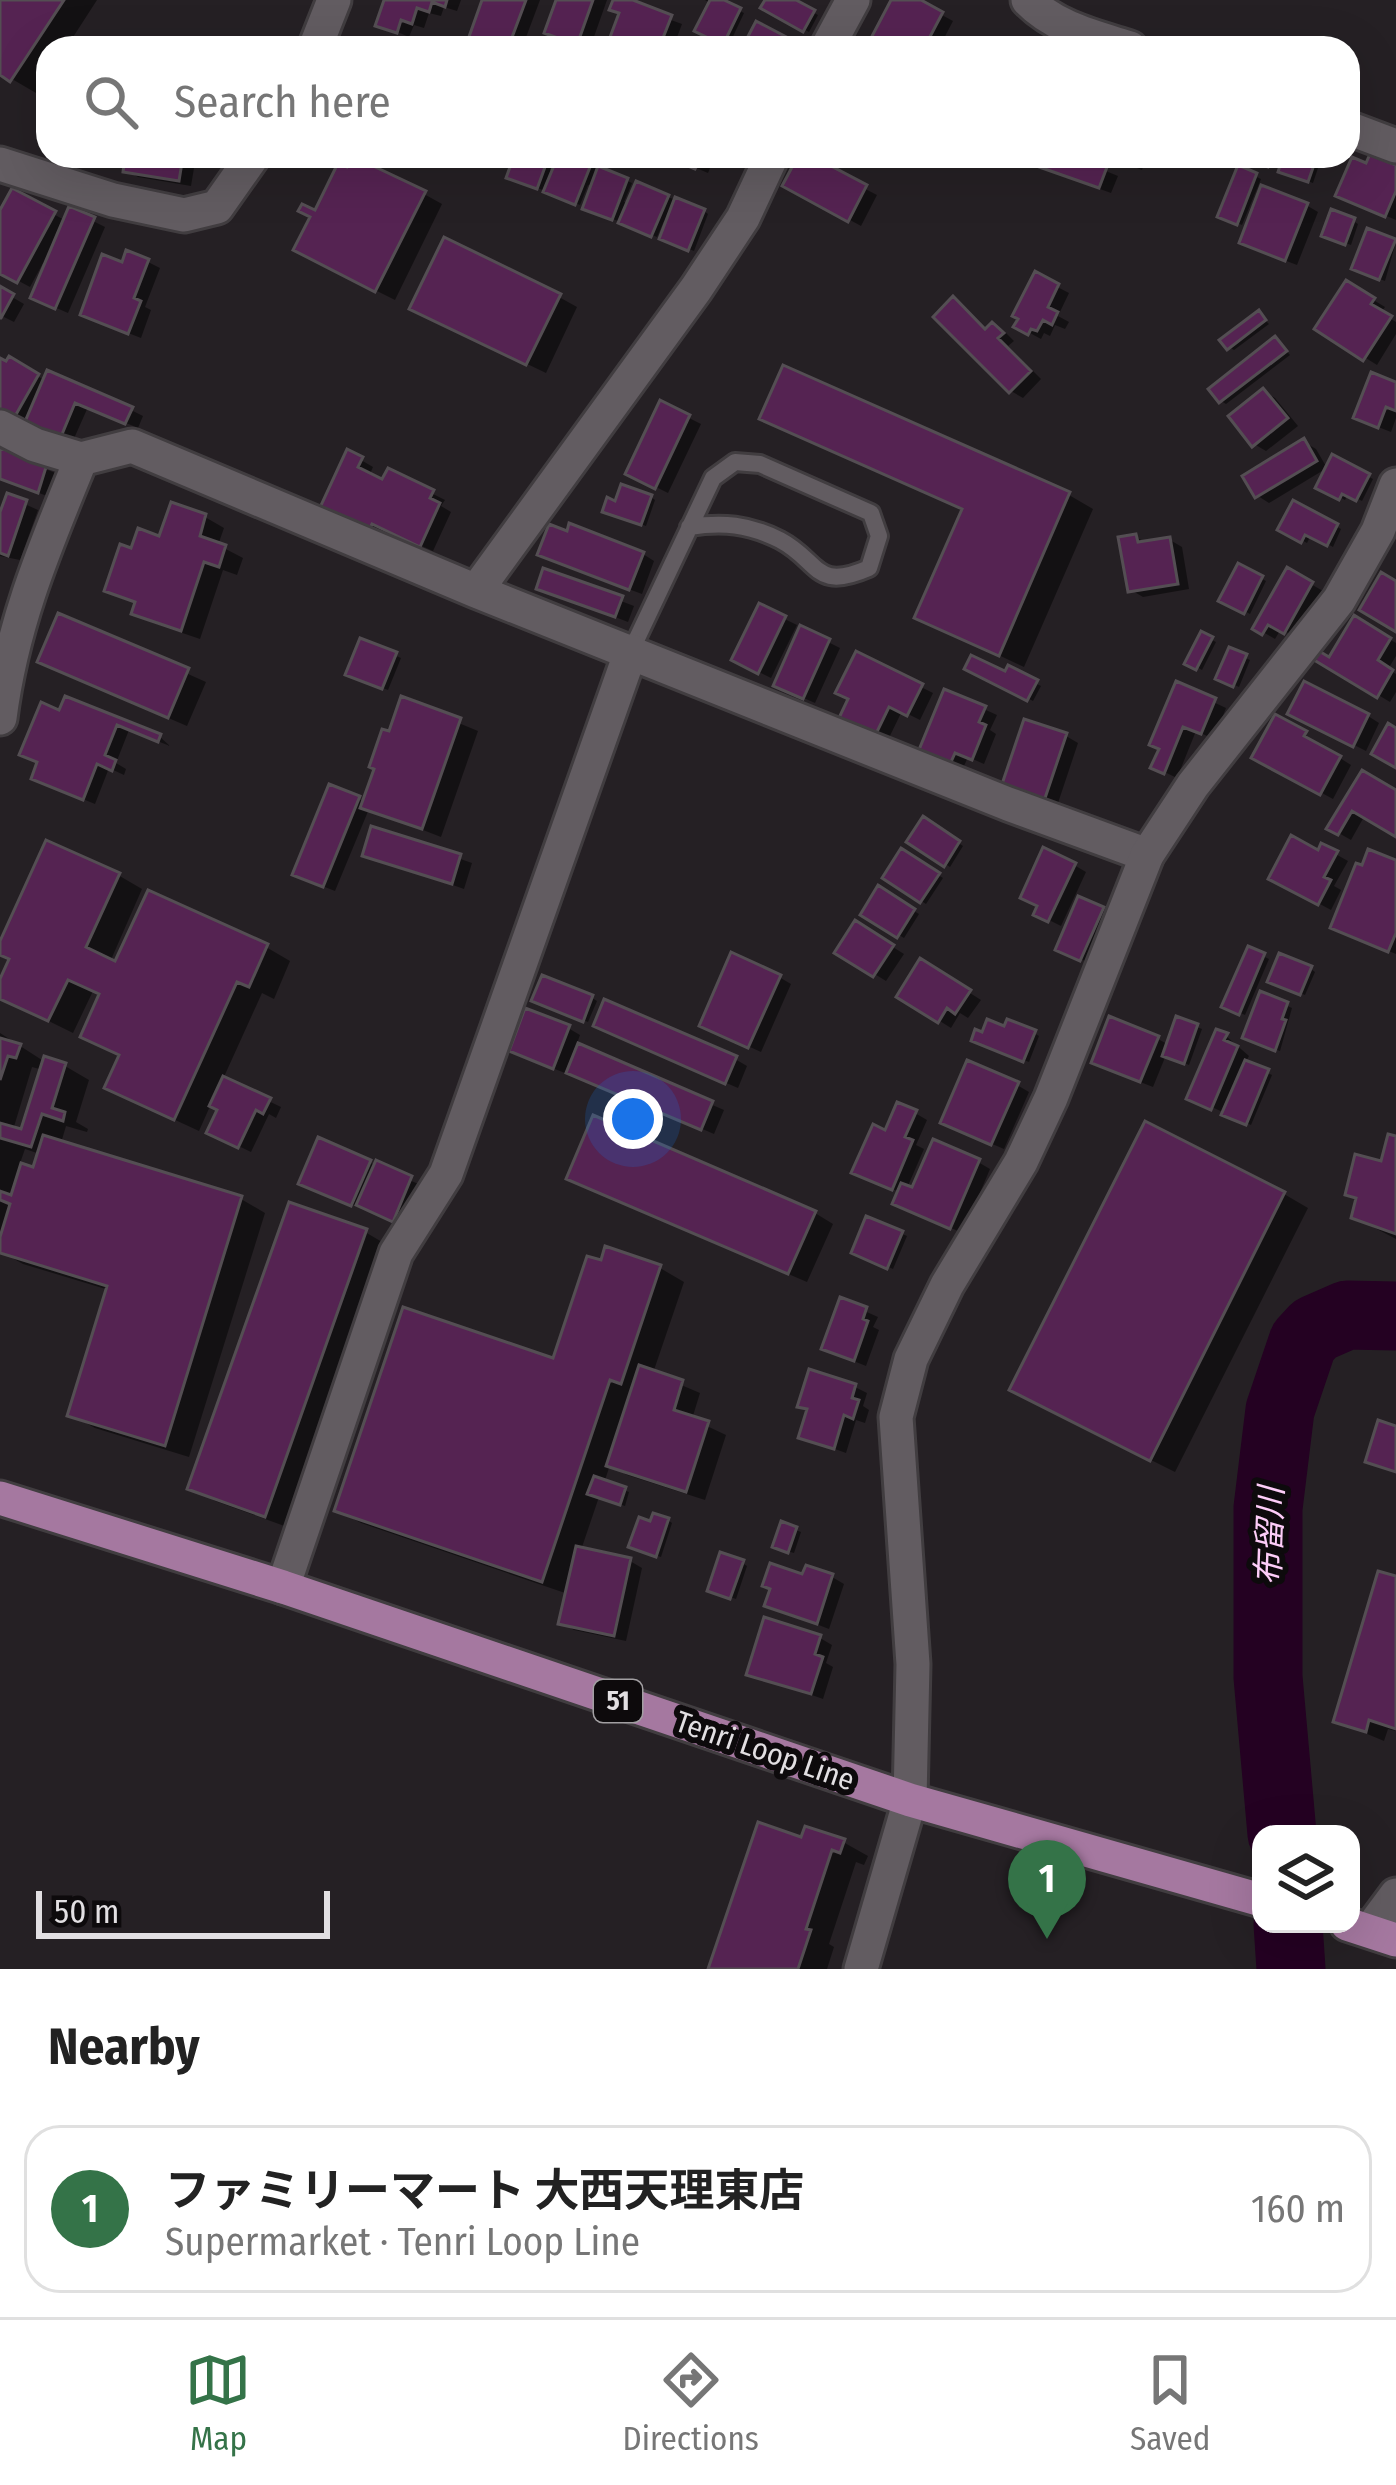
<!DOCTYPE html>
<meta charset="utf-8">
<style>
body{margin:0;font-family:"Fira Sans Condensed","Noto Sans JP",sans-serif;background:#f2f2f2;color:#222}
.controls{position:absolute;right:36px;bottom:36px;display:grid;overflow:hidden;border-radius:24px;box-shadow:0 12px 48px #0002}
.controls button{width:108px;height:108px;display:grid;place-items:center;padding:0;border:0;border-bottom:3px solid #e0e0e0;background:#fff;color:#222;font:60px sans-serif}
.scale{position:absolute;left:36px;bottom:30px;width:294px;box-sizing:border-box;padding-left:12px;border:6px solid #e2dfe2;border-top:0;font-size:33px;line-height:42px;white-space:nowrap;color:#e2dfe2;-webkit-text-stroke:9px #0d0a0c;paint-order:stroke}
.you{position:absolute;left:633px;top:1119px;width:42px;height:42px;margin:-30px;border:9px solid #fff;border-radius:50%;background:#1a73e8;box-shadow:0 0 0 18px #1a73e833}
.badge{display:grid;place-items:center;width:78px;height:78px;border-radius:50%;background:#347348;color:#fff;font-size:39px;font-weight:700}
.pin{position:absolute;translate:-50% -99px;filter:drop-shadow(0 3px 6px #0008)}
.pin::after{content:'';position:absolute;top:63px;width:42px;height:36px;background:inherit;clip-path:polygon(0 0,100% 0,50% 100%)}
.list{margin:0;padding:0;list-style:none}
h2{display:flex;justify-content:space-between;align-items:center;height:156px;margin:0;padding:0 48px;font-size:51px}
h2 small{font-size:39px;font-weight:400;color:#767676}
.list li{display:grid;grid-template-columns:78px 1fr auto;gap:36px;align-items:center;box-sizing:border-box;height:168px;margin:0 24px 24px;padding:0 24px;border:3px solid #e0e0e0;border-radius:36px}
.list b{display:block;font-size:45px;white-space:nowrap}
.list p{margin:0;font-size:39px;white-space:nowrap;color:#767676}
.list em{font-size:39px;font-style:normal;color:#767676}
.icon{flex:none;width:66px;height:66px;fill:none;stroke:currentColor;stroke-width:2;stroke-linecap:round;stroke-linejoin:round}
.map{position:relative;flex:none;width:1396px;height:1969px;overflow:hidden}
.search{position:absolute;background:#fff;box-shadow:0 12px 48px #0002;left:36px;right:36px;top:36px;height:132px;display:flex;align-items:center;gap:30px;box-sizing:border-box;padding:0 42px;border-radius:36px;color:#767676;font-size:45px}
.sheet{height:348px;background:#fff}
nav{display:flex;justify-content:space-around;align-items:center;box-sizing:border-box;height:168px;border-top:3px solid #e0e0e0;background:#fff;font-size:33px;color:#767676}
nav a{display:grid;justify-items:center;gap:6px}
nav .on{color:#347348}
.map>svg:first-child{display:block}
.shadow{fill:#0007;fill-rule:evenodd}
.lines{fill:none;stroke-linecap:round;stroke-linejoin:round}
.river{stroke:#240122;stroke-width:69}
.building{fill:#552352;stroke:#544e53;stroke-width:3}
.service-casing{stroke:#413d40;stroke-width:22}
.minor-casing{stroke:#413d40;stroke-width:39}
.tertiary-casing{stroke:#413d40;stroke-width:39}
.primary-casing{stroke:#413d40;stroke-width:39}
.service{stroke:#625c61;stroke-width:16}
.minor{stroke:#625c61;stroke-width:33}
.tertiary{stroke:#625c61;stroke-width:33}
.primary{stroke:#a578a0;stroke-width:33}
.labels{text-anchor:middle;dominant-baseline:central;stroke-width:12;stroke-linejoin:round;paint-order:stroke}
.shield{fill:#0d0a0c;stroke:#a29fa2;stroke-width:3}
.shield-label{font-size:27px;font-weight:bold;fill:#e2dfe2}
.street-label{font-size:30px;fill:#e2dfe2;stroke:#0d0a0c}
.water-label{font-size:33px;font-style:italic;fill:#fdcdf8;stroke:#0d0a0c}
</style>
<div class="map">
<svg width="1396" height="1969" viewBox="0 0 1396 1969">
<rect width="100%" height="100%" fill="#252024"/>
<path class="shadow" d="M0 0H97L66 48H48V75L36 93 0 72Z
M387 0H461L457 11 444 7 441 16 429 13 424 28 414 25 409 37 379 24Z
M486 0H540L522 48H468Z
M559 0H607L590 48 560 39Z
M616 0 682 24 673 48H609L622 14Z
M705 0H717L744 13 729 45 698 30 711 4Z
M768 0H789L818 15 809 32 764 7Z
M894 0H914L953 21 939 48H895Z
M128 156H196L191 186 138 177 126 170Z
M517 156H555L550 170 555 172 561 156H569L632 183 624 202 629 204 668 197 704 211 708 214 694 251 668 241 669 223 664 221 657 237 591 210 594 187 588 185 580 205 515 179Z
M668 156H715L708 173Z
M801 156 877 195 861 226 786 185Z
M870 156H895L890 167Z
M1027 156H1069L1118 176 1111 193 1037 166Z
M1106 156H1147L1142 170Z
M1286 156H1322L1313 183 1286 173Z
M1396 168V220L1351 201Z
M1239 169 1261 179 1242 225 1221 216Z
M348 171 424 194 442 204 395 300 315 260 316 214Z
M14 192 66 221 71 210 105 227 68 313 45 303 47 265 43 263 30 287 0 271V217Z
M1306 205 1318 212 1297 265 1255 249Z
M1353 221 1358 224 1351 245 1329 237Z
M1369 232 1396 242 1385 281 1359 271Z
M148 262 160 268 145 307 151 310 141 338 95 320 123 266Z
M1036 276 1069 293 1058 316 1069 322 1065 329 1055 325 1050 336 1044 333 1041 339 1017 326Z
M1347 284 1385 307 1381 313 1396 322V334L1377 365 1318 328Z
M0 290 24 304 14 322 0 315Z
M559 297 577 307 546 373 431 318Z
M953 300 988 330 993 326 1005 332 1014 341 1008 346 1041 379 1023 398 1011 391Z
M1259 314 1269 324 1234 350 1229 347Z
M1276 340 1290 355 1226 404 1221 401Z
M10 360 46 381 131 410 143 416 138 428 88 407 72 443 39 430 0 407V362L7 365Z
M1396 385V418L1391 432 1368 423Z
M1263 391 1275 398 1298 426 1266 451 1254 444Z
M661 404 701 424 668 493 640 479Z
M763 418 1069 495 1093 509 1024 667 918 617 965 511Z
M1304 442 1316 449 1327 468 1269 503 1258 496Z
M0 451 58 474 50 497 0 479Z
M349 453 373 467 369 476 384 483 389 472 445 500 441 506 451 512 433 551 384 529 379 540 321 513Z
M1333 458 1373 479 1362 501 1348 494 1345 500 1319 486Z
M9 497 38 510 20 560 0 556V516Z
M651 497 655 500 646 526 611 513 617 505Z
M1294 504 1341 529 1333 547 1311 535 1307 543 1281 529Z
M205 517 224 528 218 545 243 558 237 575 223 570 200 639 153 623 134 613 137 604 108 590 133 552Z
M1136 537 1148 544 1170 540 1182 547 1189 589 1143 597 1131 590Z
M643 554 654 561 642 594 553 561Z
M1239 567 1266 581 1250 614 1222 599Z
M1288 571 1323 591 1297 638 1281 629 1275 639 1256 628Z
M545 572 634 606 628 622 540 588Z
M760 607 797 625 771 678 747 666Z
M60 617 206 682 187 726 59 671Z
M1355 619 1396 643V656L1388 669 1396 674V692L1390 702 1318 659 1330 661Z
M1202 635 1216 642 1202 670 1188 662Z
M361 641 401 658 388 690 353 676Z
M828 642 840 648 815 703 788 691Z
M1231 651 1250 660 1239 687 1219 678Z
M968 668 1006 675 1009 670 1041 686 1033 701Z
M1177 685 1226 708 1214 739 1196 731 1177 778 1154 767Z
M921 687 933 693 920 720 902 711 886 744 852 727 851 699Z
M946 692 997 715 990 730 996 734 984 764 968 757 960 775 931 763Z
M66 699 160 737 170 746 129 730 116 763 126 769 124 775 109 768 95 804 46 784Z
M403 700 478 731 441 837 369 809 335 891 307 880 359 799 365 803Z
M1368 716 1379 723 1366 751 1303 719Z
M1276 718 1351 765 1333 799 1255 757Z
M1066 736 1078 743 1056 809 1015 795Z
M1363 774 1396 793V833L1365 815 1351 840 1330 828Z
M924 820 963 846 950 867 910 841Z
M373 829 472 863 464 889 365 854Z
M1323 847 1348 861 1334 886 1341 890 1331 910 1272 878 1319 854Z
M902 852 943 878 926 904 886 878Z
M1396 864V954L1345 933 1363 869Z
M1074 865 1086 872 1061 926 1037 914Z
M118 875 142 889 110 962 266 947 290 961 274 999 262 993 223 1079 281 1107 276 1118 269 1114 251 1152 222 1138 220 1110 211 1104 199 1131 132 1100 102 995 93 991 73 1033 0 997V986L13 959 0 949Z
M879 890 919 914 904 938 864 914Z
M1080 900 1107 912 1085 961 1059 949Z
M856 924 904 954 886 981 839 952Z
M1250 950 1269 959 1245 1015 1225 1006Z
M921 962 981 1000 968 1018 960 1013 951 1028 900 996Z
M1311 969 1315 972 1305 995 1276 983Z
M779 977 791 984 761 1052 715 1031Z
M1262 995 1292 1008 1280 1051 1251 1040Z
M592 998 597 1001 588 1022 540 1003Z
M1178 1020 1202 1029 1189 1065 1166 1055 1153 1087 1107 1069 1158 1039 1169 1045Z
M568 1028 580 1035 576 1046 724 1110 714 1134 566 1070 565 1073 524 1057Z
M608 1032 735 1059 747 1066 738 1088Z
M0 1033 45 1062 65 1066 89 1080 76 1122 88 1129 87 1132 66 1126 61 1143 241 1199 265 1213 189 1457 95 1428 70 1414 109 1290 23 1264 0 1251ZM32 1067 43 1070 23 1133 13 1130ZM25 1149 40 1154 35 1171 19 1166Z
M1034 1033 1039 1036 1029 1062 979 1043 984 1036Z
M1226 1036 1249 1056 1245 1063 1272 1075 1251 1125 1190 1097Z
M1017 1085 1029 1092 1004 1149 955 1128Z
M915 1113 927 1120 916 1145 924 1149 907 1188 914 1191 978 1162 990 1169 963 1233 907 1210 900 1192 867 1179Z
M1396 1139V1239L1354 1217Z
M370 1163 423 1186 406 1226 314 1189Z
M588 1188 815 1213 833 1224 807 1282Z
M1284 1194 1308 1208 1175 1472 1037 1403Z
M868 1220 907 1236 893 1269 855 1252Z
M365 1232 389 1246 290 1528 215 1501 191 1487Z
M607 1250 660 1268 684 1282 653 1373 700 1393 692 1419 726 1435 705 1500 627 1475 610 1465 604 1483 629 1492 625 1506 599 1497 581 1550 630 1561 642 1568 626 1641 574 1630 562 1623 568 1594 361 1523 337 1510 555 1361Z
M842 1301 878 1317 873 1327 879 1330 866 1366 836 1354Z
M855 1387 867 1393 863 1406 869 1410 865 1423 856 1420 846 1453 802 1437 809 1410 801 1405Z
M668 1520 672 1523 661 1557 637 1549 652 1524Z
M796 1530 801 1532 794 1553 780 1549Z
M742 1563 747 1566 736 1599 715 1592Z
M832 1577 844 1584 829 1629 767 1605 804 1578Z
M1396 1579V1731L1388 1729 1384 1741 1336 1721Z
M820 1638 832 1645 826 1663 833 1667 823 1699 750 1673Z
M803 1840 843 1842 868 1856 864 1865 856 1862 829 1944 834 1947 827 1969H711Z"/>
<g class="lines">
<path class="river" d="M1282 1834 1268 1677V1508L1280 1410 1303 1342 1315 1329 1347 1315 1396 1316
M1288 1924 1291 1969"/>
</g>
<path class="building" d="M0 0H64L10 82 0 75Z
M384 0H447L445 7 432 2 429 12 417 8 412 24 401 20 397 33 375 26Z
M482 0H526L508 48H465Z
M556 0H593L577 45 544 33Z
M613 0H633L672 15 659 48H606L619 13 609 10Z
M710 0H724L741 8 723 45 694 31Z
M765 0H796L815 10 803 32 760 8Z
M891 0H921L943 12 924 48H890L871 38Z
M756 21 798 43 795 48H752L744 44Z
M1370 154 1396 165V191L1385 217 1335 196 1352 157 1366 163Z
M125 156H183L179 181 123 172Z
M352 156 426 191 375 292 293 250 310 217 298 211 302 204 315 210 338 163 347 167Z
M514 156H549L537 189 506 178Z
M558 156H577L592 162 575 205 543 192Z
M665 156H701L695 169Z
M798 156H812L867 185 848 222 782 186Z
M1023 156H1078L1107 167 1099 188 1022 161Z
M1239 156H1272L1268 167Z
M1283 156H1317L1308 182 1278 172Z
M1238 165 1257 173 1237 225 1217 217Z
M598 166 628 178 612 220 582 209Z
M636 181 669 195 651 237 618 223Z
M1261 185 1308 203 1285 261 1239 243Z
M12 188 56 211 17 283 0 274V210Z
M675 197 705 209 688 251 659 239Z
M69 206 95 217 55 309 30 298Z
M1331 209 1355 218 1345 245 1321 236Z
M1367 228 1396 239 1379 280 1351 269Z
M444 237 561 294 526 365 409 309Z
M126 250 149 259 134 298 141 301 128 334 80 315 102 254 122 262Z
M1035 271 1059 284 1048 307 1058 312 1052 325 1043 320 1037 331 1031 329 1028 335 1013 327 1018 319 1012 316Z
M1346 280 1375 298 1371 304 1392 316 1363 361 1314 329Z
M0 286 14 294 1 318H0Z
M953 296 985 329 992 322 1004 333 998 338 1031 371 1009 393 933 317Z
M1259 310 1266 320 1227 350 1219 340Z
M1275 336 1287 351 1219 403 1208 389Z
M9 356 39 374 14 418 0 410V358L6 361Z
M783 365 1070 492 999 656 914 618 962 509 759 419Z
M47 370 133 407 125 424 75 403 60 439 24 424Z
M1371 372 1396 382V411L1386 407 1378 428 1353 418Z
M1263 388 1288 418 1252 447 1228 416Z
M660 400 690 415 655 489 625 474Z
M1304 438 1317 461 1255 498 1242 476Z
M0 448 47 464 38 493 0 479Z
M347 449 363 457 358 467 382 479 388 468 434 490 430 498 440 503 420 547 372 524 366 536 317 514Z
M1332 454 1370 474 1356 501 1342 494 1339 500 1315 488Z
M621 484 652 495 641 525 602 512 607 497 615 501Z
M7 493 27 500 8 556 0 553V512Z
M1293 500 1338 524 1327 546 1305 535 1301 543 1277 530Z
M171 502 206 514 200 536 226 545 219 567 204 562 181 631 131 614 135 602 104 591 120 544 131 548 138 528 159 536Z
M569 523 644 552 629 590 537 555 549 524 567 531Z
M1136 534 1138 542 1170 537 1178 584 1128 592 1118 537Z
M1238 563 1263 576 1244 614 1218 601Z
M1287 567 1313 582 1284 634 1268 625 1262 635 1252 629Z
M543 568 623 596 615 617 536 589Z
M1381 572 1396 581V632L1359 610Z
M759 603 786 616 758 674 731 660Z
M58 613 189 668 168 718 37 662Z
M1354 615 1391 638 1378 660 1393 670 1377 698 1314 660 1319 651 1329 657Z
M800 625 830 639 803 699 773 686Z
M1201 631 1213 637 1196 670 1184 664Z
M360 638 397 652 382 689 345 675Z
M1229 647 1247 654 1233 687 1215 679Z
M856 651 923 684 907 716 889 707 873 740 837 722 848 699 835 693Z
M971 655 1005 671 1008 665 1038 680 1027 701 964 669Z
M1176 681 1216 698 1201 734 1183 727 1164 774 1150 768 1159 749 1149 745Z
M1304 681 1369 714 1353 747 1287 714Z
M944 689 986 706 979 722 986 725 972 760 955 753 947 771 916 757Z
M65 696 161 734 158 742 117 725 105 755 116 760 112 771 97 764 83 800 31 779 37 762 19 755 41 702 59 710Z
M401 696 461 718 422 829 360 808 374 769 369 767 382 729 389 731Z
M1275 714 1307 731 1304 736 1341 756 1320 795 1251 758Z
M1024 719 1067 733 1043 804 1000 790Z
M1388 723 1396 728V768L1371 754Z
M1362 770 1396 790V837L1352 811 1338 835 1326 829Z
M329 784 360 796 323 887 292 875Z
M923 816 960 841 944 867 906 842Z
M371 826 461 854 452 884 362 856Z
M1291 835 1318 850 1321 843 1338 851 1324 877 1331 880 1318 905 1268 879Z
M46 840 120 873 86 947 115 961 148 890 268 944 249 987 237 982 174 1120 104 1088 119 1055 80 1037 99 994 68 980 48 1021 0 999V979L9 959 0 955V941Z
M1043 847 1076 863 1048 922 1033 915 1037 906 1020 898Z
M901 848 940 873 920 903 882 878Z
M1368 849 1396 860V933L1388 952 1330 928 1356 863 1362 865Z
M878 885 915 909 897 938 860 915Z
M1078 896 1104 907 1080 961 1055 950Z
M855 920 894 945 873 977 834 953Z
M1248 946 1265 953 1239 1015 1221 1007Z
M731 952 781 975 748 1048 699 1026Z
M1279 953 1312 966 1300 995 1267 982Z
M920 958 971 990 955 1014 947 1008 938 1023 896 997Z
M542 975 593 995 583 1022 531 1001Z
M1260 991 1288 1002 1282 1019 1286 1020 1275 1051 1242 1038Z
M604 999 737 1056 725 1084 593 1026Z
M525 1008 570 1025 553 1069 509 1051Z
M1109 1016 1159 1036 1140 1082 1091 1063Z
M1176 1016 1198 1024 1184 1064 1162 1056Z
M987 1019 1004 1026 1007 1019 1036 1030 1023 1062 971 1041 975 1029 982 1032Z
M1216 1029 1228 1033 1224 1040 1238 1046 1211 1110 1186 1099Z
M0 1038 21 1044 16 1058 8 1056 0 1080Z
M578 1043 713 1101 701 1130 566 1073Z
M44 1056 66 1063 52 1108 65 1112 63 1121 42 1114 31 1147 0 1138V1123L21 1129Z
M967 1060 1019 1082 991 1145 940 1123Z
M1245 1060 1269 1069 1246 1125 1221 1115Z
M223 1076 271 1098 263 1114 256 1110 238 1148 206 1133 217 1110 209 1106Z
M897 1102 917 1110 905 1137 913 1140 892 1190 851 1173 873 1124 885 1130Z
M593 1115 816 1211 788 1274 566 1179Z
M1145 1121 1285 1192 1150 1461 1009 1390Z
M1388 1134 1396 1136V1234L1351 1218 1356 1198 1345 1195 1355 1154 1381 1161Z
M43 1135 242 1196 165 1446 67 1416 107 1286 0 1253V1237L10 1204 0 1200V1191L11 1195 21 1163 33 1167Z
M318 1137 371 1160 351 1206 298 1184Z
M933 1139 980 1159 950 1229 892 1204 901 1183 912 1187Z
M376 1160 412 1176 393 1222 356 1205Z
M289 1202 367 1229 265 1517 187 1489Z
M866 1216 903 1231 887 1269 851 1253Z
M605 1246 661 1265 621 1384 610 1380 542 1582 334 1511 403 1307 553 1358 587 1256 601 1260Z
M840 1297 867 1307 863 1319 868 1321 854 1361 821 1349Z
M639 1365 683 1380 674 1410 709 1421 686 1492 606 1466Z
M809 1369 856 1384 852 1398 859 1400 853 1419 844 1415 834 1449 798 1438 807 1409 797 1407Z
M1378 1420 1396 1426V1472L1365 1462Z
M594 1476 626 1487 620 1505 587 1494Z
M653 1513 669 1518 656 1557 628 1547 639 1517 650 1521Z
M781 1521 797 1527 788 1553 772 1547Z
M576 1546 631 1558 614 1636 558 1624Z
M720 1552 744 1560 730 1599 707 1591Z
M770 1563 802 1574 806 1565 833 1574 817 1624 764 1606 770 1589 762 1586Z
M1378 1571 1396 1576V1729L1369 1720 1366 1732 1333 1722Z
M764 1617 821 1635 815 1654 823 1657 811 1694 746 1675Z
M758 1822 801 1837 805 1826 845 1839 840 1853 832 1850 806 1929 811 1930 798 1969H708Z"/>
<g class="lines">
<g class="service-casing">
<path id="service" d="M631 651 713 478 735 462 760 464 871 513 879 536 869 568C814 592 820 561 780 540 748 524 723 522 689 527"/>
</g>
<g class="minor-casing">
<path id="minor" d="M1028 0C1055 28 1095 37 1130 48
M315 48 334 0
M827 48 853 0
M1348 128 1396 146
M0 164 113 200 184 215 217 207 253 156
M0 427 35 445 81 459 132 446 476 591 1008 804 1147 855
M476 591 696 289 743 218 772 156
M0 718C12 623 45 547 81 459
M283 1587 396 1253 446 1174 631 651
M1370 1930 1396 1895"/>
</g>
<g class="tertiary-casing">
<path id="tertiary" d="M861 1969 910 1800 913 1664 896 1417 911 1359 947 1285 1021 1162 1051 1098 1147 855 1193 785 1339 600 1378 531 1396 485"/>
</g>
<g class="primary-casing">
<path id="primary" d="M0 1498 283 1587 910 1800 1261 1900
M1347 1924 1396 1940"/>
</g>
<use href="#service" class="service"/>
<use href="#minor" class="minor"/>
<use href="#tertiary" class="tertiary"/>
<use href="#primary" class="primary"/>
</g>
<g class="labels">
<rect class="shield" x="594" y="1680" width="48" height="42" rx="9"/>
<g class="shield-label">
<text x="618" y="1701">51</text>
</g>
<g class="street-label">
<text transform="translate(765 1751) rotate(19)">Tenri Loop Line</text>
</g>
<g class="water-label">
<text transform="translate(1270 1536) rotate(-88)">布留川</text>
</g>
</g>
</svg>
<div class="controls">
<button><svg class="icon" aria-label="layers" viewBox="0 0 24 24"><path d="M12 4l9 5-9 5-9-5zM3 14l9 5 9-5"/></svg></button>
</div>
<div class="scale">50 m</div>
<div class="you"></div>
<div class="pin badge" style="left:1047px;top:1939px">1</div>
<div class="search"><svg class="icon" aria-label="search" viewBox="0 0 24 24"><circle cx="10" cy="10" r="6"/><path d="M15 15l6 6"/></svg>Search here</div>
</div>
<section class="sheet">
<h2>Nearby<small></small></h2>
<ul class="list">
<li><span class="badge">1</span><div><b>ファミリーマート 大西天理東店</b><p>Supermarket · Tenri Loop Line</p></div><em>160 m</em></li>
</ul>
</section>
<nav>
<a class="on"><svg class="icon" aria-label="map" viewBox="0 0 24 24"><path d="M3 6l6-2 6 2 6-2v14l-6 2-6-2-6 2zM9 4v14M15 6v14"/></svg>Map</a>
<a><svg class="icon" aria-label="directions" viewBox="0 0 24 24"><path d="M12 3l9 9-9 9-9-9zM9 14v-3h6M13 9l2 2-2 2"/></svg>Directions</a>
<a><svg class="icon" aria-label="saved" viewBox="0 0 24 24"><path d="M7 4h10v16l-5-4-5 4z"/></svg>Saved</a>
</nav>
